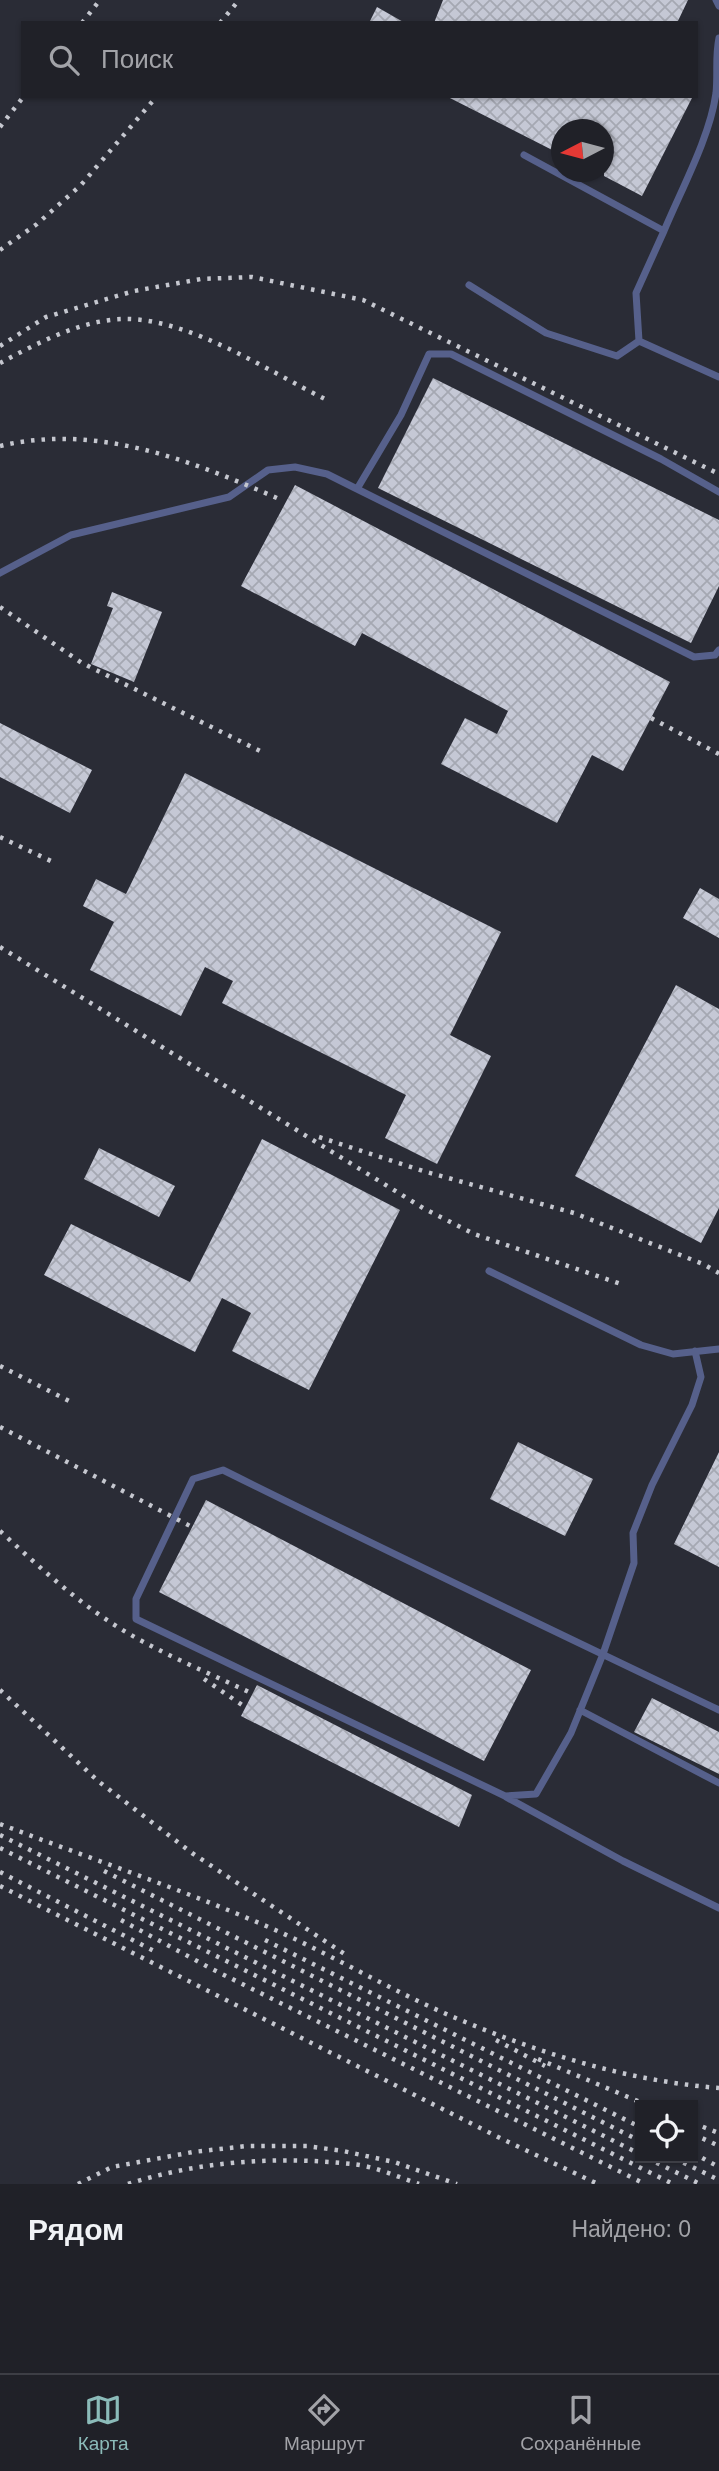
<!DOCTYPE html>
<html lang="ru">
<meta charset="utf-8">
<style>
body{margin:0;font-family:Arial,sans-serif;background:#282930;color:#f1f3f6}
.controls{position:absolute;right:21px;bottom:21px;display:grid;overflow:hidden;border-radius:0px;box-shadow:0 2px 5px #0004}
.controls button{width:63px;height:63px;display:grid;place-items:center;padding:0;border:0;border-bottom:2px solid #3d3e45;background:#202128;color:#f1f3f6;font:35px sans-serif}
.compass{position:absolute;left:551px;top:119px;width:63px;height:63px;border-radius:50%;background:#202128;box-shadow:0 2px 5px #0004;rotate:264deg}
.list{margin:0;padding:0;list-style:none}
h2{display:flex;justify-content:space-between;align-items:center;height:91px;margin:0;padding:0 28px;font-size:30px}
h2 small{font-size:23px;font-weight:400;color:#a2a3a8}
.icon{flex:none;width:38px;height:38px;fill:none;stroke:currentColor;stroke-width:2;stroke-linecap:round;stroke-linejoin:round}
.map{position:relative;flex:none;width:719px;height:2184px;overflow:hidden}
.search{position:absolute;background:#202128;box-shadow:0 2px 5px #0004;left:21px;right:21px;top:21px;height:77px;display:flex;align-items:center;gap:18px;box-sizing:border-box;padding:0 24px;border-radius:0px;color:#a2a3a8;font-size:26px}
.sheet{height:189px;background:#202128}
nav{display:flex;justify-content:space-around;align-items:center;box-sizing:border-box;height:98px;border-top:2px solid #3d3e45;background:#202128;font-size:19px;color:#a2a3a8}
nav a{display:grid;justify-items:center;gap:4px}
nav .on{color:#8bbbb9}
.map>svg:first-child{display:block}
.building{fill:url(#building-cross-hatch)}
.lines{fill:none;stroke-linecap:round;stroke-linejoin:round}
.service{stroke:#56608b;stroke-width:7}
.rail{stroke:#c5c7cf;stroke-width:4.5;stroke-dasharray:3.5 7;stroke-linecap:butt}
</style>
<div class="map">
<svg width="719" height="2184" viewBox="0 0 719 2184">
<defs>
<pattern id="building-cross-hatch" width="8" height="8" patternUnits="userSpaceOnUse" patternTransform="scale(1.75)"><rect width="8" height="8" fill="#c5c8d5"/><path d="M0 0l8 8M0 8l8-8" fill="none" stroke="#a5a8b2"/></pattern>
</defs>
<rect width="100%" height="100%" fill="#2a2c36"/>
<path class="building" d="M443 0H688L677 23H434Z
M377 7 405 23H369Z
M446 96H693L642 196 604 176V130H562V155Z
M433 378 719 520V586L691 643 378 488Z
M295 485 670 682 623 771 592 755 557 823 441 764 465 718 497 734 508 711 362 633 355 646 241 586Z
M112 592 162 612 134 682 91 664 113 608 107 606Z
M0 723 92 770 70 813 0 777Z
M185 773 501 932 450 1035 491 1056 437 1164 385 1138 406 1095 222 1003 233 981 205 967 181 1016 90 970 114 922 83 906 96 879 126 894Z
M700 888 719 899V938L683 918Z
M676 985 719 1009V1208L701 1243 575 1176Z
M262 1139 400 1210 309 1390 232 1351 251 1313 222 1298 195 1352 44 1275 71 1224 190 1282Z
M99 1148 175 1186 159 1217 84 1179Z
M518 1442 593 1479 565 1536 490 1499Z
M719 1452V1567L674 1544Z
M206 1500 531 1670 484 1761 159 1592Z
M257 1685 472 1795 459 1827 241 1716Z
M652 1698 719 1732V1774L634 1732Z"/>
<g class="lines">
<path class="service" d="M716 0 719 6
M524 155 664 231 636 293 639 341 719 377
M664 231C681 190 710 137 716 93 718 74 715 57 719 38
M469 285 546 333 617 356 639 341
M357 489 694 657 715 655 719 650
M0 573 71 535 229 497 268 470 295 467 327 474 357 489 401 415 429 354H451L661 459 719 492
M489 1271 641 1345 673 1354 719 1349
M695 1351 701 1377 692 1405 652 1485 633 1533 634 1563 603 1654 571 1733 536 1794 505 1796 136 1619V1599L193 1479 223 1470C388 1552 554 1631 719 1710
M580 1710 719 1783
M506 1797 623 1861 719 1908"/>
<path class="rail" d="M82 23 100 0
M220 23 239 0
M0 127 24 96
M0 250 37 224 81 185 157 96
M0 346 46 317 134 291 201 279 252 277 363 300 719 474
M0 363C38 343 82 319 126 319 190 319 268 371 325 399
M0 446C97 423 189 460 277 498
M0 607 82 663 260 751
M651 718 719 754
M0 837 51 861
M0 947 423 1208 474 1234 621 1284
M319 1137 423 1171 574 1213 703 1264 719 1273
M0 1366 71 1402
M0 1427 192 1527
M0 1531C34 1562 66 1592 104 1618 149 1649 203 1670 253 1694
M204 1679 245 1707
M0 1690 98 1781 192 1853 349 1957
M0 1824C94 1860 190 1892 282 1933 341 1960 398 1994 458 2019 542 2054 629 2081 719 2088
M0 1835 640 2154
M0 1848 673 2184
M104 1871 640 2141
M0 1872 158 1953
M0 1886 502 2139 598 2184
M121 1920 210 1968 645 2184
M265 1940 640 2127
M496 2040 545 2066
M538 2059 647 2105
M693 2123 719 2133
M693 2134 719 2146
M693 2153 719 2167
M647 2158 700 2184
M674 2158 719 2180
M78 2184 112 2167 193 2152 247 2146H307L343 2151 394 2162 457 2184
M128 2184C199 2161 278 2156 352 2164 374 2166 398 2177 419 2184"/>
</g>
</svg>
<div class="controls">
<button><svg class="icon" aria-label="locate" viewBox="0 0 24 24"><circle cx="12" cy="12" r="6"/><path d="M12 2v4M12 18v4M2 12h4M18 12h4"/></svg></button>
</div>
<svg class="compass" viewBox="-18 -18 36 36"><path d="M0-13l5 13h-10z" fill="#e53935"/><path d="M0 13l5-13h-10z" fill="#a2a3a8"/></svg>
<div class="search"><svg class="icon" aria-label="search" viewBox="0 0 24 24"><circle cx="10" cy="10" r="6"/><path d="M15 15l6 6"/></svg>Поиск</div>
</div>
<section class="sheet">
<h2>Рядом<small>Найдено: 0</small></h2>
<ul class="list">
</ul>
</section>
<nav>
<a class="on"><svg class="icon" aria-label="map" viewBox="0 0 24 24"><path d="M3 6l6-2 6 2 6-2v14l-6 2-6-2-6 2zM9 4v14M15 6v14"/></svg>Карта</a>
<a><svg class="icon" aria-label="directions" viewBox="0 0 24 24"><path d="M12 3l9 9-9 9-9-9zM9 14v-3h6M13 9l2 2-2 2"/></svg>Маршрут</a>
<a><svg class="icon" aria-label="saved" viewBox="0 0 24 24"><path d="M7 4h10v16l-5-4-5 4z"/></svg>Сохранённые</a>
</nav>
